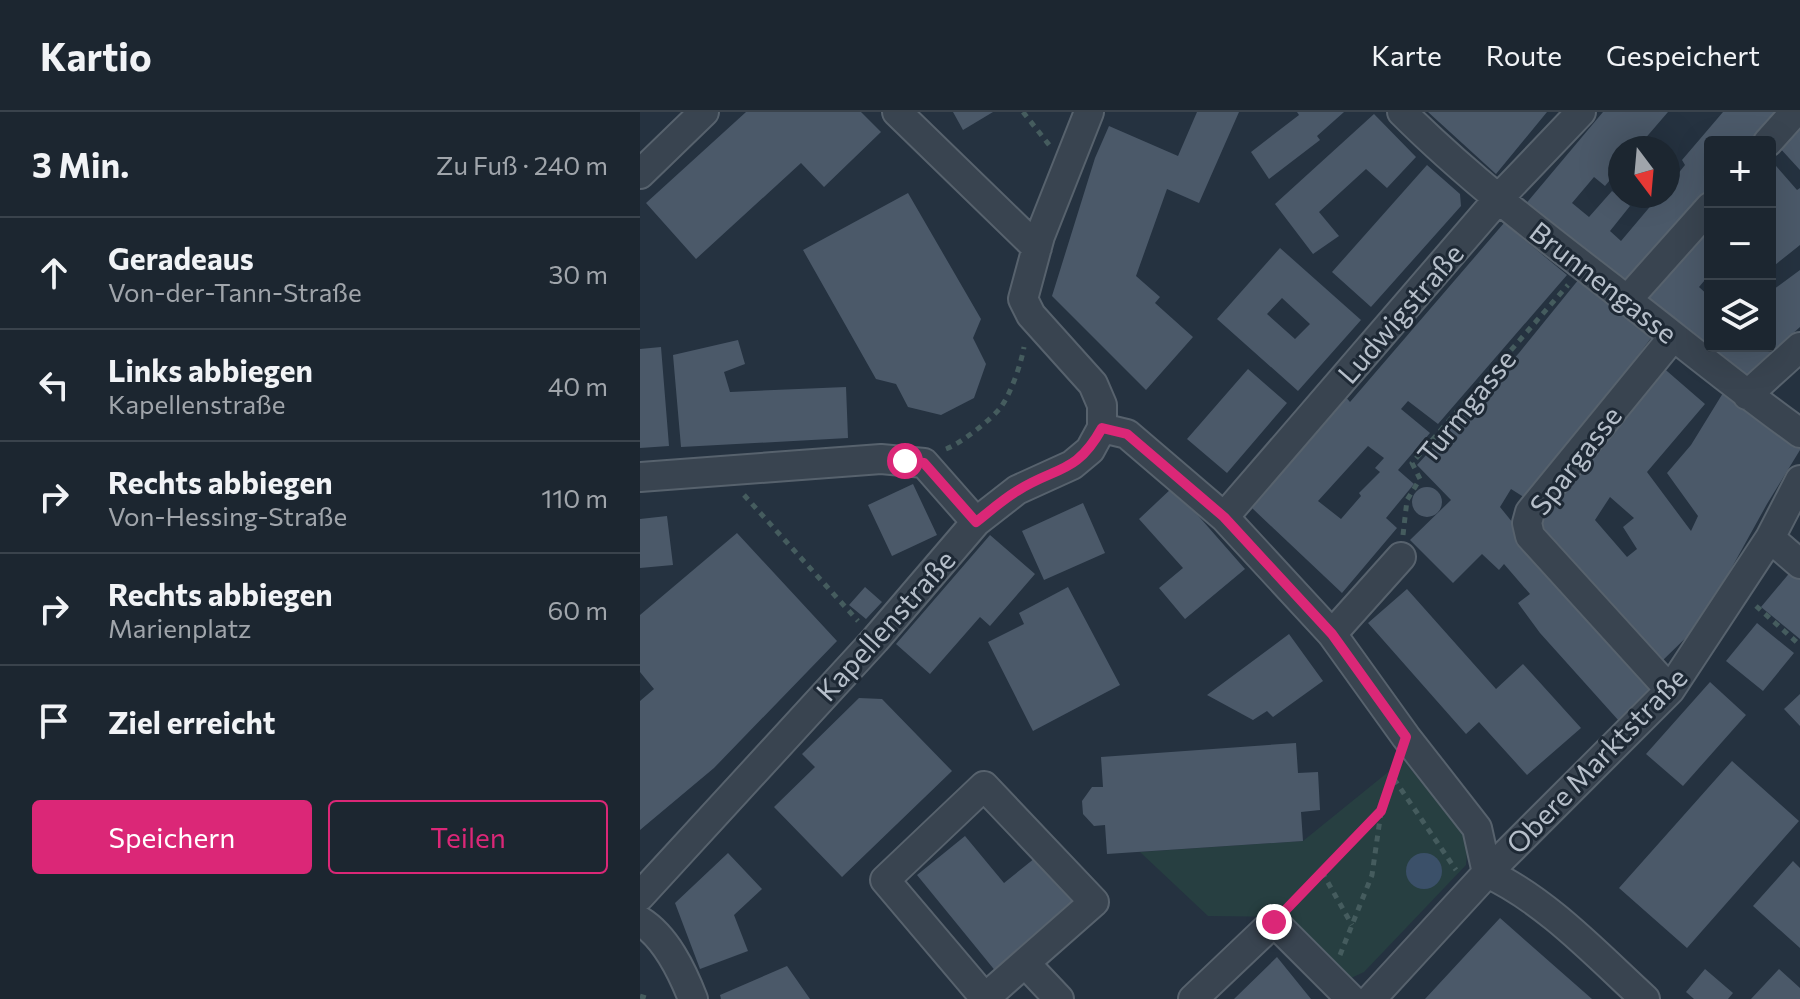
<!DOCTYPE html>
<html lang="de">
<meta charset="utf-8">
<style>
body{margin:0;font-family:Commissioner,sans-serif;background:#252e38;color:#f1f3f6}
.controls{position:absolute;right:24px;top:24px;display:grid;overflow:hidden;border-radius:8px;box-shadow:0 8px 32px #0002}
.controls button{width:72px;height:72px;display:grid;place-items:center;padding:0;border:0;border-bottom:2px solid #3a434c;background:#1c2630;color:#f1f3f6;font:40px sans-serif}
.compass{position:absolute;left:968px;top:24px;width:72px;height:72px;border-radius:50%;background:#1c2630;box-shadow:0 8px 32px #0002;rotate:164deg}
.stop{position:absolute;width:24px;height:24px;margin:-18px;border:6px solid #db2777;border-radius:50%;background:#fff}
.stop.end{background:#db2777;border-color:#fff;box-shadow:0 2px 8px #0008}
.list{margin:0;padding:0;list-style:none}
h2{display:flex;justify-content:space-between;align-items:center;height:104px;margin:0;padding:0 32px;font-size:34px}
h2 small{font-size:26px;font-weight:400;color:#a0a5ab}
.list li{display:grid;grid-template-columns:52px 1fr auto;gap:24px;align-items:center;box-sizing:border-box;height:112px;padding:0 32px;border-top:2px solid #3a434c}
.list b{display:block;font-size:30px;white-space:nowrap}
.list p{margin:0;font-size:26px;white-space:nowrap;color:#a0a5ab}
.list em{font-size:26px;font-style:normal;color:#a0a5ab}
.actions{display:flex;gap:16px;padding:24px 32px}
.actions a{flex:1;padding:18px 0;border:2px solid #db2777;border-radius:8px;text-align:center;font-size:28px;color:#db2777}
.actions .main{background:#db2777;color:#fff}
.icon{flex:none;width:44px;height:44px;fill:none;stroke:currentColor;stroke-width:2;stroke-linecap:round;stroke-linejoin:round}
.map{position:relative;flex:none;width:1160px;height:887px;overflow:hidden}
header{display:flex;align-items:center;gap:48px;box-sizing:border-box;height:112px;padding:0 40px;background:#1c2630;border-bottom:2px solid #3a434c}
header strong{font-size:38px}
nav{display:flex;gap:44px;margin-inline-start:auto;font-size:28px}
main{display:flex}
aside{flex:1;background:#1c2630}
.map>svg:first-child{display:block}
.green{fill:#273f41}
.water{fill:#3b5069}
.building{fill:#4b5969;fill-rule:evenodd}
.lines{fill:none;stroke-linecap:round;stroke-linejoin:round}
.minor-casing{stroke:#57626d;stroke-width:32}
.path{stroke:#455c5e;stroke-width:5;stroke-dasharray:6 6;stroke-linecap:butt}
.minor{stroke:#394450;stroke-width:28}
.route{stroke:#db2777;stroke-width:10}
.labels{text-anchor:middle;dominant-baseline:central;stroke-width:6;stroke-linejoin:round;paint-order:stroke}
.street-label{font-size:28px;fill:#b6bfca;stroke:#1e2935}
</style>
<header>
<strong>Kartio</strong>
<nav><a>Karte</a><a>Route</a><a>Gespeichert</a></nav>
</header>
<main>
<aside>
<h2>3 Min.<small>Zu Fuß · 240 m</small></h2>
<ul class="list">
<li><svg class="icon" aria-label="ahead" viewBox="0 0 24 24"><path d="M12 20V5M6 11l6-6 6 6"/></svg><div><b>Geradeaus</b><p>Von-der-Tann-Straße</p></div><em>30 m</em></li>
<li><svg class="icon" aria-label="left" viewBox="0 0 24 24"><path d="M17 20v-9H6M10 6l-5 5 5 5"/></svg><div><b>Links abbiegen</b><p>Kapellenstraße</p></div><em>40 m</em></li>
<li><svg class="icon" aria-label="right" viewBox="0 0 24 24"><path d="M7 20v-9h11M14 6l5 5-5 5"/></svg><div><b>Rechts abbiegen</b><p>Von-Hessing-Straße</p></div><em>110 m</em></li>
<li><svg class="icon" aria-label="right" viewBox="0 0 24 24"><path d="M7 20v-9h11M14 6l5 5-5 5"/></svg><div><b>Rechts abbiegen</b><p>Marienplatz</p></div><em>60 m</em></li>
<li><svg class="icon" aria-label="arrive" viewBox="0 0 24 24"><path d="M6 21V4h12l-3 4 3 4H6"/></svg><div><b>Ziel erreicht</b></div></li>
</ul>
<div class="actions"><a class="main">Speichern</a><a>Teilen</a></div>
</aside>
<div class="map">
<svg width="1160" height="887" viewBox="0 0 1160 887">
<rect width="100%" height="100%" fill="#253240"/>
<path class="green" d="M763 648 828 726 826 753 724 860 707 868 643 805 568 804 500 740 663 729Z"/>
<path class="water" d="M766 759a18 18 0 1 1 36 0a18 18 0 1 1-36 0Z"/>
<path class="building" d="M106 0H221L241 20 184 75 161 51 56 147 6 91Z
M313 0H353L323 18Z
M557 0H599L559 91 527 77 496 164 520 185 515 191 553 225 506 278 412 184 455 46 469 14 538 44Z
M657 0H704L677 24 680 28 629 67 611 40 659 3Z
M788 0H907L856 62Z
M963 0H1028L997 36H980V56L965 74 954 65 932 91 949 105 972 79 990 94 970 119 981 129 1019 84H1028V74L1045 53 1042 48 1083 0H1143L1116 30H1070V82L988 174 884 94Z
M734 2 776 45 747 76 726 57 679 100 699 124 673 142 635 92Z
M1160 10V58L1138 34Z
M1130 47 1157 78 1160 76V133L1130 157Z
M787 53 820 82 821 94 731 195 692 160Z
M268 81 341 207 333 226 346 252 334 286 301 303 268 295 256 272 236 267 163 138Z
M1070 109V162L1059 175 1070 185V234H1130V180L1160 158V215L1102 267 1006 183Z
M864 111 927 163 798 312 768 289 761 297 790 321 758 358 774 372 746 406 757 416 702 481 612 396 705 284 710 290ZM728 334 744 346 735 356 740 360 719 381 721 384 701 407 678 389Z
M640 136 721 208 658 279 577 207ZM642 186 670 212 655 227 627 202Z
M939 167 1014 222 890 389 871 377 860 395 877 416 874 420 886 434 1015 574 979 609 900 521 878 491 890 482 864 452 859 458 842 442 813 471 770 428 811 388 777 353 879 241Z
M98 228 105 252 84 260 90 280 206 275 208 326 41 335 33 243Z
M21 235 29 334 0 336V237Z
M1020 253 1065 292 1007 360 1051 419 1058 404 1027 361 1051 333 1083 281 1160 330V338L1127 392 1061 511 1021 550 952 475 899 410ZM970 385 994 406 983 415 997 437 987 445 955 408Z
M608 257 647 291 587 361 547 327Z
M273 372 297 423 252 444 228 393Z
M533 375 605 457 545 507 519 476 543 456 499 407Z
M772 390a15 15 0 1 1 30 0a15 15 0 1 1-30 0Z
M443 391 465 441 404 468 382 419Z
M27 404 33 453 0 456V407Z
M97 421 197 529 74 656 0 718V589L14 577 0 560V503Z
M350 423 395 462 350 514 340 505 290 562 256 532Z
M1152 458 1160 465V527L1121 495Z
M225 475 242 490 226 507 209 493Z
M428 475 480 573 393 619 348 530 384 512 379 501Z
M767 477 856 577 883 552 941 616 887 663 839 610 826 622 728 511Z
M1117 511 1154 541 1123 579 1086 549Z
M649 522 683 569 633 605 627 599 613 608 567 583Z
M1070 570 1106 603 1043 674 1006 642Z
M1160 582V614L1144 597Z
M219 586 242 587 312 659 202 765 134 695 175 655 162 642Z
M656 631 658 661 678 660 680 698 661 700 663 729 467 742 465 713 454 714 443 702 442 689 452 675H463L461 645Z
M1092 649 1159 709 1047 836 979 776Z
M325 724 364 771 400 742 441 793 357 861 277 763Z
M88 741 122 777 94 803 108 839 60 857 35 791Z
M1153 749 1160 756V836L1113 794Z
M860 806 952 887H785Z
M637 845 671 887H594Z
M147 854 170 887H81L80 883Z
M1065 857 1093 881 1088 887H1054L1046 880Z
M1139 857 1160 876V887H1111Z"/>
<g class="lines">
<g class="minor-casing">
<path id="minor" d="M257 0 397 136
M762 0C828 66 903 123 977 180 1038 227 1097 276 1160 321
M1128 30 1155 0
M0 62 64 0
M987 188 1070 95
M1107 283 1160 235
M462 316 487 322 584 405 692 522 766 625 837 716 847 761
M0 365 241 347 284 351 336 410
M584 405 859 86 941 0
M1130 426 1160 452
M692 522 761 445
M1030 578 890 424 887 411 890 400 1033 225
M344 674 454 790 345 886 245 768Z
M847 761C906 788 958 844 1005 887
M0 784 235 528 336 410 377 378 432 353 450 338 462 316V293L453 272 391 203 383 187 400 124 449 0
M0 809C26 825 42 859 53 887
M385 851 419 887
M553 887 634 810 711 887
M731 887 847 761 1030 578 1130 426 1160 368"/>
</g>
<path class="path" d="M383 0 410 34
M306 337C320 332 352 307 361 295 371 281 381 252 384 235
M104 383 218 509
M763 423 767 388 780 367 772 351 928 173
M1116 494 1160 533
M754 667 816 758
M682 760 712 813
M651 792 741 699 757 653
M700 843 732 763 741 700
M0 884 9 887"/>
<use href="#minor" class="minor"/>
</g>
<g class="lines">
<path class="route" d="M265 349 284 351 336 410C349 400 362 388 377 379 416 354 436 363 462 316L487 322 584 405 692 522 766 625 741 699 634 810"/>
</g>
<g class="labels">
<g class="street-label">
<text transform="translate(964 170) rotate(38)">Brunnengasse</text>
<text transform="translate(760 201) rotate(-49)">Ludwigstraße</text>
<text transform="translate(826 294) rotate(-51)">Turmgasse</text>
<text transform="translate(935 348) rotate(-52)">Spargasse</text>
<text transform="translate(245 513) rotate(-48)">Kapellenstraße</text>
<text transform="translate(956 648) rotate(-46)">Obere Marktstraße</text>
</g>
</g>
</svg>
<div class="controls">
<button>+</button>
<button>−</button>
<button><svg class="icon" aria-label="layers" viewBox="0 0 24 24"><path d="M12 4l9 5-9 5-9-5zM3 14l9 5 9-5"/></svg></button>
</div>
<svg class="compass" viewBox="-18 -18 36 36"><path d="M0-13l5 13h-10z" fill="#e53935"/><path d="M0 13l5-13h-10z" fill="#a0a5ab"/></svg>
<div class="stop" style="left:265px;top:349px"></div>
<div class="stop end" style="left:634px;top:810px"></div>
</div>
</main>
